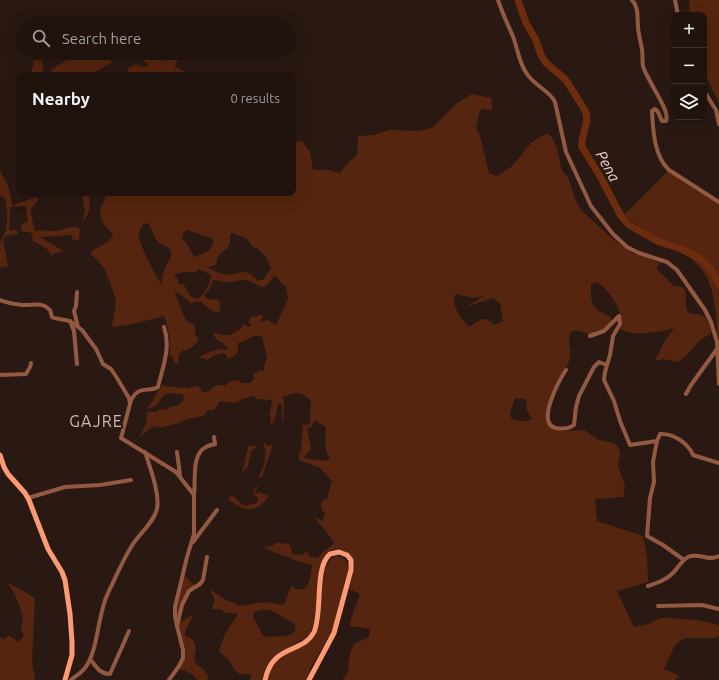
<!DOCTYPE html>
<meta charset="utf-8">
<style>
body{margin:0;font-family:Ubuntu,sans-serif;background:#2d201c;color:#f1f3f6}
.controls{position:absolute;right:12px;top:12px;display:grid;overflow:hidden;border-radius:8px;box-shadow:0 4px 16px #0002}
.controls button{width:36px;height:36px;display:grid;place-items:center;padding:0;border:0;border-bottom:1px solid #3d322e;background:#20130e;color:#f1f3f6;font:20px sans-serif}
.list{margin:0;padding:0;list-style:none}
h2{display:flex;justify-content:space-between;align-items:center;height:52px;margin:0;padding:0 16px;font-size:17px}
h2 small{font-size:13px;font-weight:400;color:#a29e9e}
.icon{flex:none;width:22px;height:22px;fill:none;stroke:currentColor;stroke-width:2;stroke-linecap:round;stroke-linejoin:round}
.map{position:relative;flex:none;width:719px;height:680px;overflow:hidden}
.search{position:absolute;background:#20130e;box-shadow:0 4px 16px #0002;left:16px;top:16px;width:280px;height:44px;display:flex;align-items:center;gap:10px;box-sizing:border-box;padding:0 14px;border-radius:22px;color:#a29e9e;font-size:15px}
.panel{position:absolute;background:#20130e;box-shadow:0 4px 16px #0002;left:16px;top:72px;width:280px;height:124px;border-radius:8px}
.map>svg:first-child{display:block}
.green{fill:#562510;fill-rule:evenodd}
.lines{fill:none;stroke-linecap:round;stroke-linejoin:round}
.river{stroke:#6e2c0f;stroke-width:7}
.minor{stroke:#935942;stroke-width:4}
.major{stroke:#fb9a74;stroke-width:5}
.labels{text-anchor:middle;dominant-baseline:central;stroke-width:4;stroke-linejoin:round;paint-order:stroke}
.water-label{font-size:15px;font-style:italic;fill:#efd6cc;stroke:#2a1913}
.quarter-label{font-size:16px;letter-spacing:1px;fill:#d2bbb2;stroke:#2a1913}
</style>
<div class="map">
<svg width="719" height="680" viewBox="0 0 719 680">
<rect width="100%" height="100%" fill="#2a1913"/>
<path class="green" d="M689 0H719V103L704 72V15H690Z
M31 53H37C43 60 43 66 43 75H30L34 63Z
M78 53H121L113 55 111 63 94 72 95 75H47L52 73V69L67 60H79Z
M135 53H151L161 61 165 60 170 54 185 53 179 58 174 68H179L188 75H127L128 68 136 64 143 67 149 65Z
M472 94 491 98 492 110 481 109 479 113 476 128 480 136 489 173 497 176C502 173 507 170 511 167 523 156 530 137 548 134L552 137 557 148 562 171 568 177 575 199 581 210 615 241 633 253 660 263 657 266V269L674 286C692 285 683 300 687 310 690 316 695 313 701 315 707 316 711 327 712 333L700 340 687 355 678 362 663 359 655 361 663 344 674 328C661 332 631 337 620 329 625 312 610 291 597 282L591 284C591 305 590 308 611 317V321C606 327 598 335 589 334 583 333 578 328 571 332 566 342 574 353 567 366 560 378 540 413 549 426 560 435 574 428 586 431L598 440 614 443 619 448 620 456 618 466 625 486 623 497 595 499 597 521 643 536 647 555 648 582 617 591 634 627 649 624 660 618H667L697 620 719 625V636L714 638H685L675 645 664 669 680 676 675 680H343L348 672 349 657 354 644 369 637 370 629 350 626 351 619 360 594 349 589C352 577 360 557 344 551 341 549 336 549 332 550 310 556 322 615 310 633 307 638 301 640 296 643 277 654 268 658 262 680H250L251 674H239L233 668 230 661 219 651 225 634 237 616V613H226L220 609H212L215 600 209 589 226 600 240 606 266 602 284 605 291 586C309 598 311 577 312 565L298 561 266 549 264 547 272 546C277 540 282 544 289 544L293 554C300 556 303 555 308 550L309 557 318 558C321 551 328 550 333 544L335 543 314 517 323 521 325 512 322 510 321 504 323 500 328 498V494L332 481 320 468 299 460V452L301 451 303 425 310 424V414L311 401C300 390 296 393 283 397L284 405 283 423 282 418V405L279 403C275 410 277 420 271 425L270 413 272 400 257 399 254 396 245 398 234 403 220 401 214 410H208L203 416 187 419 179 423 158 428 155 426 148 430 139 438 147 421V412H156L160 409 166 410 172 406H177L183 401 184 397 182 394 169 393 163 396 156 406 147 409 162 385C169 387 181 388 188 388 192 387 194 386 198 386L201 389 202 392H208L212 388 219 385H226L230 382 239 380 241 383H250L254 379 253 374 261 370 264 371V366L267 358 262 336C251 334 249 341 238 343 238 354 238 354 227 359V355L224 353 213 356 207 360 206 359 200 358V357C207 353 217 348 225 350L228 349C225 342 217 341 213 335L215 333 222 335H231L236 331 242 328V324L250 327 251 325 249 322 252 316 256 317 259 315H263L261 322 268 320 276 325 288 299 286 286 281 283 275 275C259 298 261 281 244 280 239 280 234 282 229 282 223 282 218 280 213 280L209 291 204 294 205 297 209 300 217 299 220 302V312C217 312 215 312 213 311 204 308 203 297 191 303L180 294 174 291 186 321 195 325C195 330 194 335 199 338 196 345 190 350 182 351L178 356 179 362 176 364 173 360V356L169 355C171 341 169 329 164 316L133 324 112 327 116 303 115 297 105 269 90 253C99 245 108 246 113 234 98 221 96 211 108 194L107 193H293V141H302L310 152 313 170H328L340 173 347 164 357 155 358 136 374 135 389 130 417 131 432 128 456 104ZM144 223 149 224C152 230 154 238 159 243 163 246 170 246 171 252 172 258 168 261 166 266 163 271 163 279 161 284 157 277 137 242 139 234 139 231 142 226 144 223ZM188 230 213 239V245L207 252 194 257 187 244 182 238 184 232ZM233 233 247 239 252 246 258 249 266 257 271 268 264 279 258 281 252 275 243 271C230 278 219 274 207 267L216 265C217 257 220 253 227 249L228 246 230 244V234ZM199 269 211 275C211 283 204 296 197 299L190 296 184 285 178 284V279L175 277V274L184 272H196ZM456 294 473 298 484 296 466 307 493 298 500 304 503 321 494 325C482 313 480 322 469 327 461 319 453 308 454 296ZM515 398 526 399 527 411 532 419C524 422 519 422 511 418L510 413ZM314 420 326 427C326 440 322 446 330 458L326 461 303 458 311 449 307 428 312 426ZM260 610H271L295 624C299 641 274 635 265 637L263 636 253 616 254 612Z
M669 170 719 202V279C712 264 699 253 683 247 675 245 667 243 659 240 647 233 635 224 624 215Z
M0 171 8 186 13 207 16 204 36 197 39 199 30 210 35 231C41 230 48 231 55 231 64 230 71 224 80 229L79 241 72 239V235L40 237 63 251 51 255 47 249 32 240 33 236 30 232H24L21 230V225L28 221 26 206 10 207 9 230H17L18 234 6 236 3 240 8 266 0 268V250L2 249 0 248C0 239 2 240 5 233 8 226 8 203 4 197L0 196Z
M82 193H91L89 194C90 204 91 213 83 221L85 211Z
M681 249 696 255 705 263 719 284V384C718 358 719 294 705 274 699 265 689 257 681 249Z
M265 442 267 446 273 445 262 477 258 478 264 465 266 450 263 446Z
M249 445 257 447 251 451 248 466 242 473Z
M258 486 254 495 259 492 269 496C255 515 244 511 228 499L232 495 244 506 257 503 258 498 253 494 255 487Z
M337 556C347 557 348 564 348 573L333 630 311 667 307 680H267C270 671 273 662 281 656 293 648 313 645 318 630 325 612 316 560 337 556Z
M183 575 193 584 196 586 189 591 178 623 194 614 185 631V636L193 639 196 649 194 658 196 664 204 670 209 677 207 680H198C192 673 185 670 177 669L183 658 175 613Z
M7 582 35 598 32 662 35 680H0V637L3 639 6 638 8 635 19 642 24 636 21 628 23 620 20 607 14 593Z"/>
<g class="lines">
<path class="river" d="M518 0 526 23 535 38 541 55 546 63 566 80 586 112 587 120 582 141V147L600 176 621 216 629 225 657 241 681 249 701 259 711 270 719 284"/>
<path class="minor" d="M498 0C502 12 507 23 512 34 518 48 518 62 527 74 535 86 550 91 555 102L566 152 591 206 613 234 627 247 639 253 667 262 677 270 705 310 711 322 717 342 719 384
M632 0C639 8 637 16 638 26 638 34 641 42 642 50 643 55 642 61 643 66 646 79 671 111 666 121H662L658 112 655 109 652 111C653 130 654 156 669 170L719 202
M675 0 678 15
M704 91 716 110 719 124
M77 292 76 306 74 311 78 327
M0 300C7 303 15 304 22 305 32 306 42 301 50 310L52 317 54 318 70 321 82 330 96 349 103 364 111 369 117 378 129 398 130 404 121 438 176 472 194 495V534L187 557 175 607V616L177 626
M619 316 620 324 613 336 610 355 605 372 604 380 614 401 620 421 630 445 657 441 660 434C673 433 688 443 693 455L719 463
M70 321 74 331 77 364
M590 336 604 331 619 316
M566 370C560 379 535 424 556 428 562 429 569 429 574 425L576 407 579 396 594 367 599 362 607 365
M0 375 26 374 30 367 31 363
M686 394 691 385 717 349
M130 403C137 384 148 393 158 387 163 366 171 348 164 327
M657 441 653 462 654 482 650 498 647 536 663 545 684 560
M177 452 180 475
M194 495C196 481 191 454 206 447 209 445 212 445 215 444L214 437
M28 498 65 487 100 485 131 480
M193 542 217 510
M648 586C657 583 666 580 673 573 678 568 682 560 688 557 699 552 708 562 719 556
M658 606 702 605 719 609
M90 659C96 666 99 674 110 674L129 631
M71 680C76 676 81 673 85 668 99 649 97 615 108 593 116 577 123 559 133 544 140 533 154 522 157 509 160 493 150 468 145 452
M169 680 179 666 183 658V650L177 626 182 605 189 591 200 584 203 580 207 557"/>
<path class="major" d="M0 455 4 467 8 474 25 493 29 500 48 549 62 572 65 580 70 614 72 642V655L65 680
M265 680C273 643 303 654 314 632 323 612 314 567 330 554L339 552 347 555 351 560V570L334 633 309 680"/>
</g>
<g class="labels">
<g class="water-label">
<text transform="translate(608 166) rotate(61)">Pena</text>
</g>
<g class="quarter-label">
<text x="96" y="421">GAJRE</text>
</g>
</g>
</svg>
<div class="controls">
<button>+</button>
<button>−</button>
<button><svg class="icon" aria-label="layers" viewBox="0 0 24 24"><path d="M12 4l9 5-9 5-9-5zM3 14l9 5 9-5"/></svg></button>
</div>
<div class="search"><svg class="icon" aria-label="search" viewBox="0 0 24 24"><circle cx="10" cy="10" r="6"/><path d="M15 15l6 6"/></svg>Search here</div>
<section class="panel">
<h2>Nearby<small>0 results</small></h2>
<ul class="list">
</ul>
</section>
</div>
